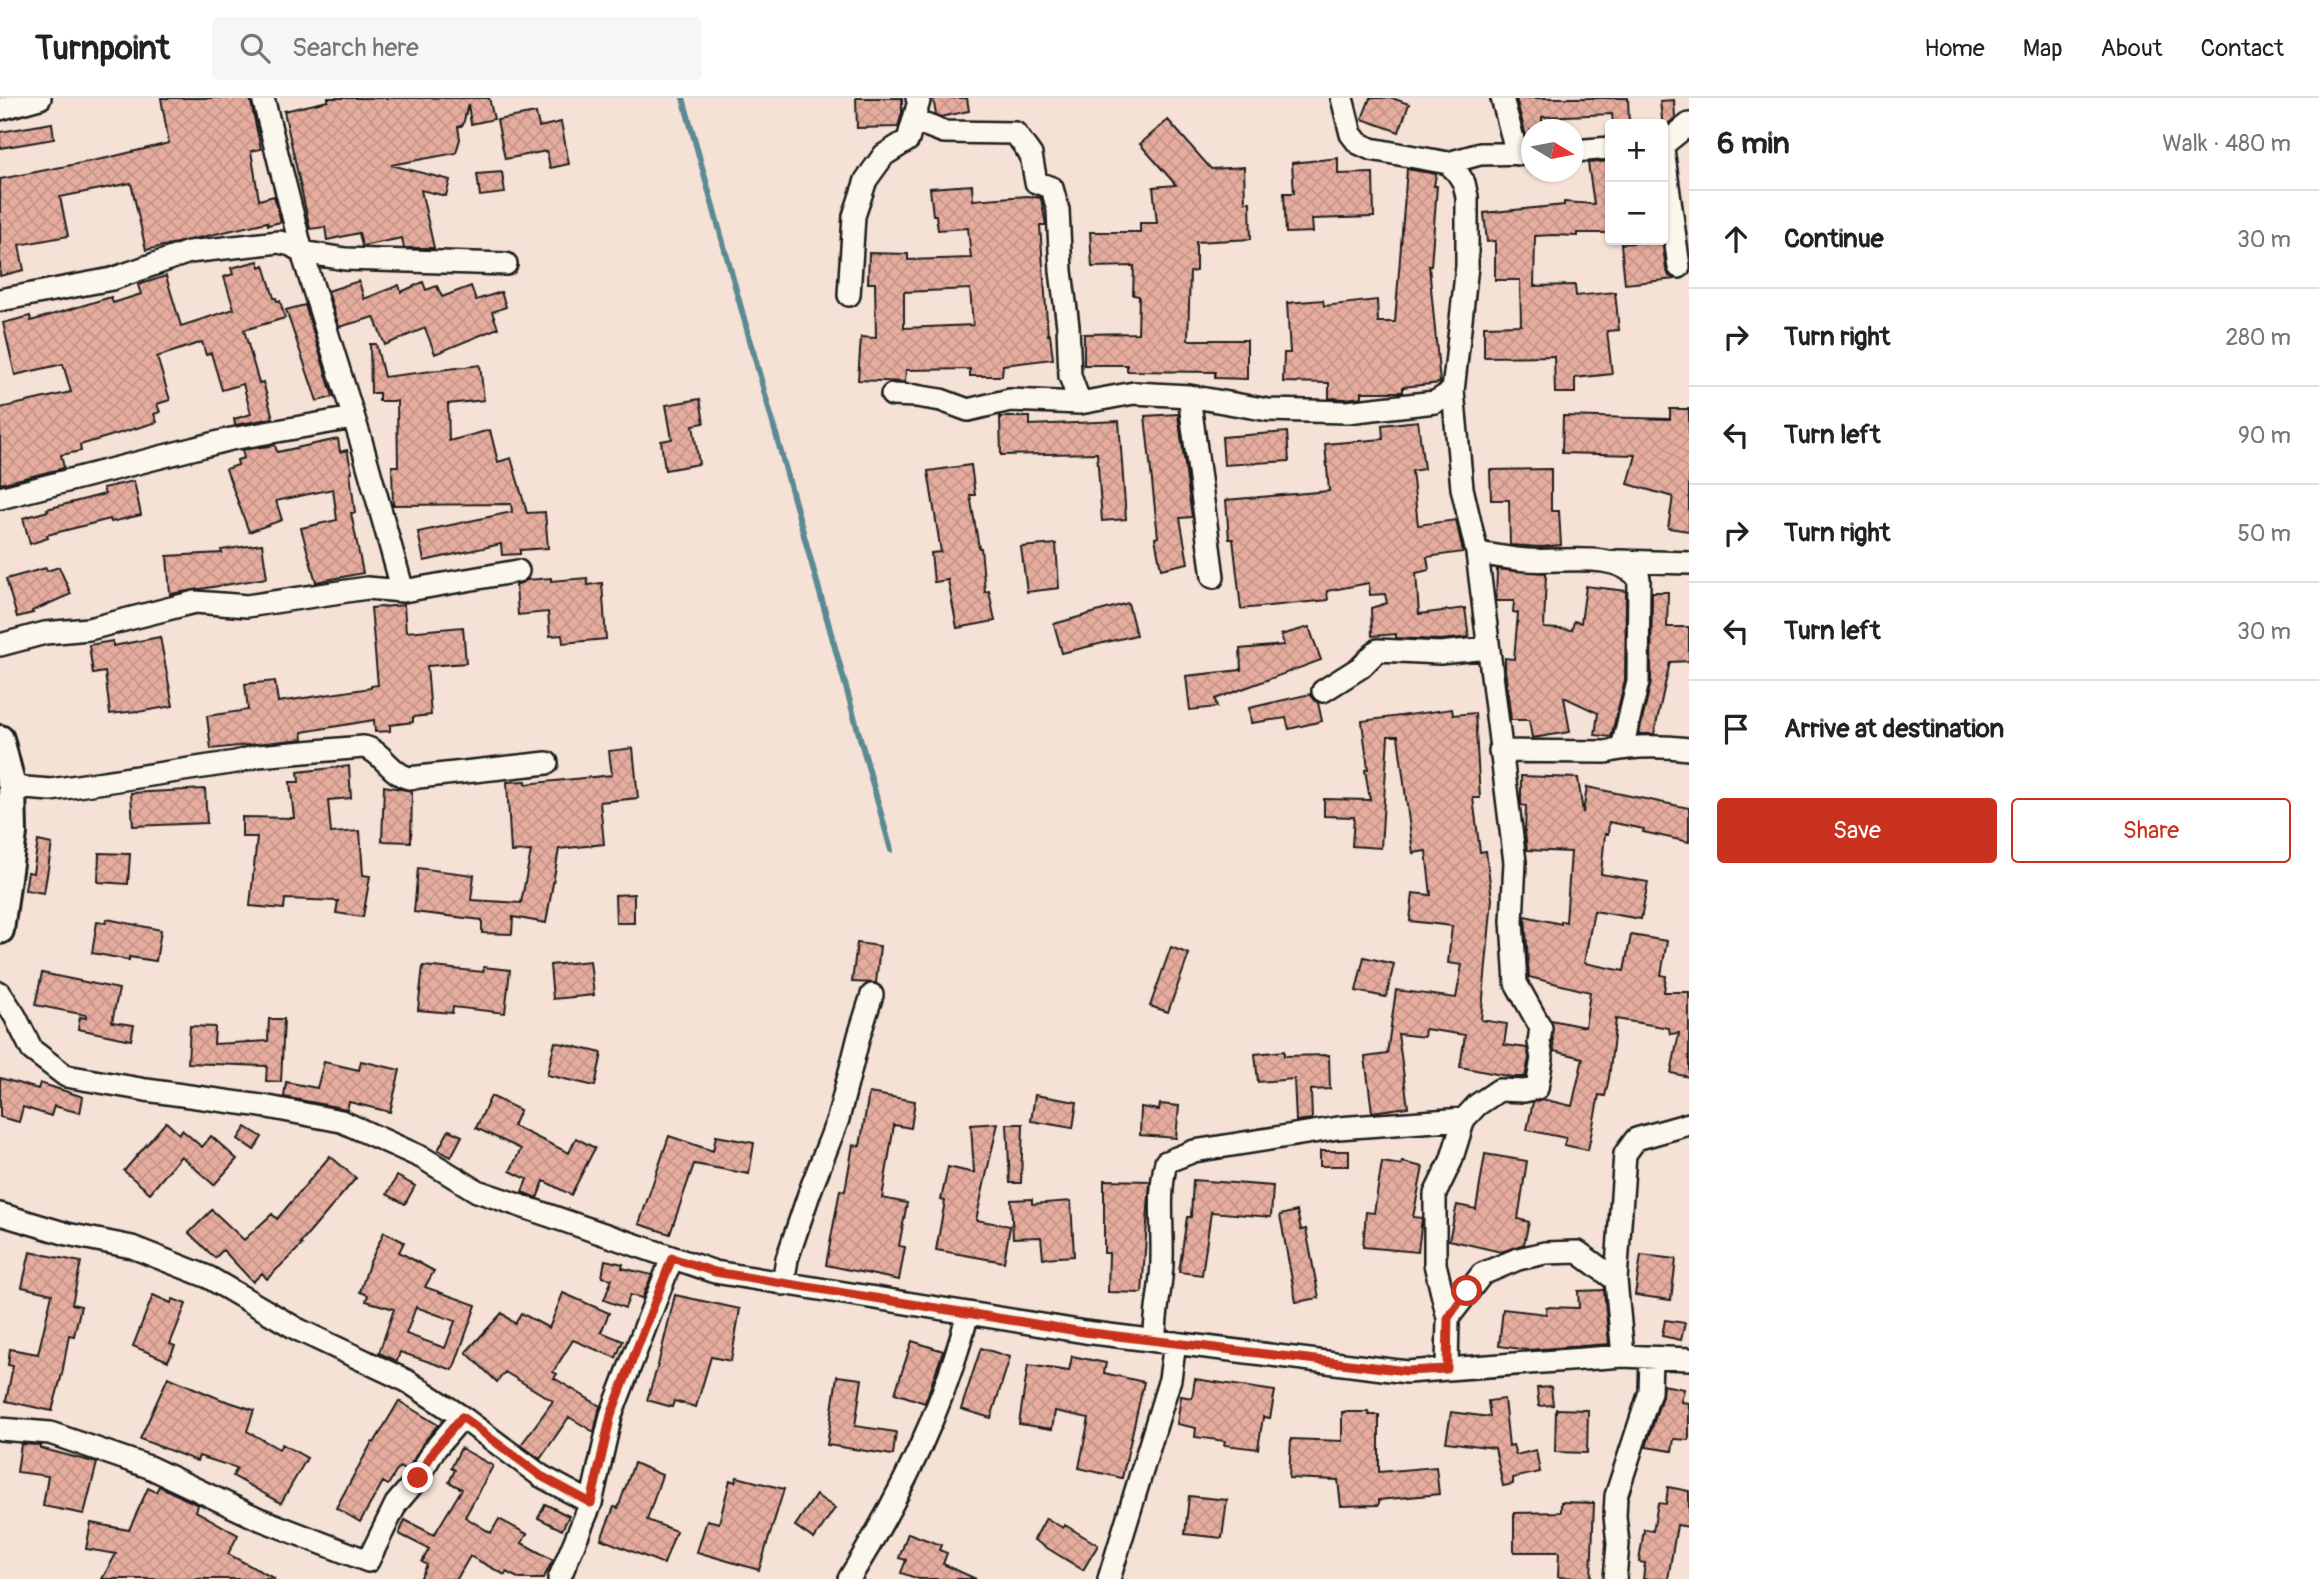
<!DOCTYPE html>
<meta charset="utf-8">
<style>
body{margin:0;font-family:Pangolin,sans-serif;background:#f6f6f6;color:#222}
.controls{position:absolute;right:21px;top:21px;display:grid;overflow:hidden;border-radius:7px;box-shadow:0 2px 5px #0004}
.controls button{width:63px;height:63px;display:grid;place-items:center;padding:0;border:0;border-bottom:2px solid #e0e0e0;background:#fff;color:#222;font:35px sans-serif}
.compass{position:absolute;left:1521px;top:21px;width:63px;height:63px;border-radius:50%;background:#fff;box-shadow:0 2px 5px #0004;rotate:100deg}
.stop{position:absolute;width:21px;height:21px;margin:-16px;border:5px solid #c8321e;border-radius:50%;background:#fff}
.stop.end{background:#c8321e;border-color:#fff;box-shadow:0 2px 7px #0008}
.list{margin:0;padding:0;list-style:none}
h2{display:flex;justify-content:space-between;align-items:center;height:91px;margin:0;padding:0 28px;font-size:30px}
h2 small{font-size:23px;font-weight:400;color:#767676}
.list li{display:grid;grid-template-columns:46px 1fr auto;gap:21px;align-items:center;box-sizing:border-box;height:98px;padding:0 28px;border-top:2px solid #e0e0e0}
.list b{display:block;font-size:26px;white-space:nowrap}
.list em{font-size:23px;font-style:normal;color:#767676}
.actions{display:flex;gap:14px;padding:21px 28px}
.actions a{flex:1;padding:16px 0;border:2px solid #c8321e;border-radius:7px;text-align:center;font-size:24px;color:#c8321e}
.actions .main{background:#c8321e;color:#fff}
.icon{flex:none;width:38px;height:38px;fill:none;stroke:currentColor;stroke-width:2;stroke-linecap:round;stroke-linejoin:round}
.map{position:relative;flex:none;width:1689px;height:1481px;overflow:hidden}
header{display:flex;align-items:center;gap:42px;box-sizing:border-box;height:98px;padding:0 35px;background:#fff;border-bottom:2px solid #e0e0e0}
header strong{font-size:33px}
nav{display:flex;gap:38px;margin-inline-start:auto;font-size:24px}
.search{width:490px;height:63px;background:#f6f6f6;display:flex;align-items:center;gap:18px;box-sizing:border-box;padding:0 24px;border-radius:7px;color:#767676;font-size:26px}
main{display:flex}
aside{flex:1;background:#fff}
.map>svg:first-child{display:block}
.lines{fill:none;stroke-linecap:round;stroke-linejoin:round}
.stream{stroke:#5a8a92;stroke-width:6}
.building{fill:url(#building-cross-hatch);stroke:#1c1c1c;stroke-width:2;fill-rule:evenodd}
.minor-casing{stroke:#1c1c1c;stroke-width:26}
.tertiary-casing{stroke:#1c1c1c;stroke-width:32}
.minor{stroke:#fbf7ec;stroke-width:21}
.tertiary{stroke:#fbf7ec;stroke-width:26}
.route{stroke:#c8321e;stroke-width:9}
</style>
<header>
<strong>Turnpoint</strong>
<div class="search"><svg class="icon" aria-label="search" viewBox="0 0 24 24"><circle cx="10" cy="10" r="6"/><path d="M15 15l6 6"/></svg>Search here</div>
<nav><a>Home</a><a>Map</a><a>About</a><a>Contact</a></nav>
</header>
<main>
<div class="map">
<svg width="1689" height="1481" viewBox="0 0 1689 1481">
<defs>
<pattern id="building-cross-hatch" width="8" height="8" patternUnits="userSpaceOnUse" patternTransform="scale(1.75)"><rect width="8" height="8" fill="#e6ad9f"/><path d="M0 0l8 8M0 8l8-8" fill="none" stroke="#c59488"/></pattern>
</defs>
<rect width="100%" height="100%" fill="#f5e1d5"/>
<filter id="ink" filterUnits="userSpaceOnUse"><feTurbulence type="fractalNoise" baseFrequency=".0143" numOctaves="2"/><feDisplacementMap in="SourceGraphic" scale="14" xChannelSelector="R" yChannelSelector="G"/><feConvolveMatrix kernelMatrix="1 2 1 2 8 2 1 2 1" color-interpolation-filters="sRGB"/></filter>
<g filter="url(#ink)">
<g class="lines">
<path class="stream" d="M683 0 891 752"/>
</g>
<path class="building" d="M161 0H250L261 51 251 53 259 102 274 98 281 124 268 127 267 124 146 152 131 85 60 99 68 138 19 147 24 172 0 178V81L107 60 169 45Z
M328 0H489L494 21 471 26 468 6 463 27 458 29 460 41 456 55 391 67 450 82 446 98 421 92 434 150H404L402 140 362 148 359 135 327 142 325 129 310 131 284 13 328 3Z
M856 0H902V14L898 29 857 30Z
M933 0H967L969 13 941 19 936 17Z
M1370 0H1392L1409 6 1399 34 1362 21Z
M1516 0H1628L1629 26H1613L1612 16 1542 19V32H1531V42H1527Z
M1674 2 1675 20 1663 30 1660 3Z
M536 15 539 29 561 24 569 66 550 70 547 53 505 61 497 22Z
M1168 22 1211 71 1244 69 1245 104H1250L1251 141 1196 144V173L1190 174 1188 242H1247V281L1215 280V274L1127 273V267H1084V236L1138 235 1139 198 1133 197 1134 168 1092 169 1090 134H1140V125H1157L1153 89 1176 87 1140 46Z
M52 25 54 41 0 50V34Z
M1338 60V76L1373 75 1374 119 1312 121 1313 134 1286 135 1284 95H1294L1292 65Z
M1610 63V135H1577V138L1553 137 1535 138 1534 188 1575 187 1576 198 1615 194 1619 232 1607 233 1612 276 1575 280V295H1555L1554 258 1484 259V228L1521 227 1520 182H1495V143L1487 144 1484 115 1564 107V104L1594 106 1588 65Z
M1407 71 1436 76 1434 88H1437L1431 168H1429L1440 285 1403 289V294H1362V299L1346 301 1329 300V285L1283 284 1284 255H1290L1287 205 1323 202 1324 208 1377 202 1378 224H1395Z
M502 74 505 95 480 98 477 76Z
M972 87 973 102 1027 98 1041 100 1046 127H1040L1048 237 1050 236 1053 261 1003 267 1002 278H970V271L906 272 905 284 858 282 861 239 876 240 875 185H868L869 155 908 156V162L971 160 968 130 938 132 936 117H933L930 90ZM970 191 973 227 904 230V194Z
M1662 142 1666 171 1669 178 1676 181 1625 186 1621 146Z
M258 163 260 169 264 167 274 200H276L277 203H280L285 220 244 232 259 285 263 284 273 320 235 327 234 321 251 316 243 286 222 292 211 255 206 257 202 244 157 259 170 302 157 306 160 314 154 316 157 324 80 347 81 353 61 357 64 370 0 386V310L71 294 63 266 15 277 3 225 30 218 31 223 111 199 113 205 141 196 138 187 166 178 181 228 234 211 224 179 233 176 231 170Z
M359 183 364 201 399 187 401 194 423 184 426 192 437 188 442 199 471 188 476 202 501 194 506 209 492 214 498 230 435 256 425 230 385 247 374 219 339 229 328 193Z
M305 207 333 299 317 303 286 212Z
M370 246H376L384 279 480 267 484 302 448 306 449 343 490 332 498 364 511 360 527 415 545 414 548 450 520 452V456L502 457 501 446 424 463 418 434 512 414 511 406 393 407 392 368H398L397 303H379V295H371Z
M700 301 704 325 693 327 699 366 665 372 661 343 672 341 666 307Z
M1670 311H1689V433L1668 430 1673 399 1628 386 1636 357 1562 355 1563 318 1670 321Z
M1178 316 1192 419 1180 420 1188 465 1161 471 1155 440 1158 439 1145 318Z
M1000 319H1030V327L1119 323 1126 421 1102 423 1097 355 1001 357Z
M1418 323 1424 371 1412 373 1418 427 1456 422 1463 454 1427 459 1429 472 1416 475 1419 516 1465 510 1469 539 1440 542 1396 540V536L1372 538 1371 510 1387 505 1385 496 1370 497 1369 485 1327 493 1328 502 1241 511 1233 441H1229L1226 402 1329 393 1325 346 1383 341 1382 327Z
M1287 334 1289 363 1224 367 1222 339Z
M338 341 340 354 347 352 352 374 350 375 355 415H351L363 475 316 484 301 430 337 422 333 391 276 403 282 422 249 434 226 371 238 367 237 362 244 360 242 352 275 347 277 354Z
M971 367 975 397H970L979 450H981L985 494 989 493 995 523 957 530 948 482 934 484 931 455 941 454 928 373Z
M1551 371V413H1559L1561 447 1541 449 1510 447 1509 402H1491L1490 372Z
M134 383 141 417 111 424 110 421 47 437 48 440 30 446 23 420 48 413 47 411 105 396 103 390Z
M262 446 267 480 170 496 167 458 222 455 221 452Z
M1056 446 1059 490 1027 494 1021 449Z
M59 469 71 496 32 513 33 515 17 519 6 481 46 470 47 473Z
M1497 471 1546 475 1544 530 1572 532 1574 523 1581 525 1586 488 1626 493 1625 582 1611 639 1595 637 1598 615 1564 599 1570 634 1532 640 1529 622H1511L1505 571V560L1514 561 1518 515 1513 514 1514 503H1496Z
M551 480V483L587 480 588 487 602 485 606 541 563 545 562 537 550 538 548 514 518 517 516 487 527 482Z
M1652 494H1668L1667 529H1689V563L1670 564 1654 636H1639L1651 584Z
M1128 505 1136 537 1062 555 1054 526Z
M404 507 406 534 463 529 466 565 427 568 431 617 413 619V624L390 627V633L375 634 374 622 302 634 303 641 211 651 207 618 248 612 245 586 275 583 278 604 371 590V588L378 587 371 510Z
M1309 529 1321 562 1215 601 1217 609 1190 612 1186 578 1241 572 1240 551 1284 547 1281 537Z
M160 539 173 608 138 614 137 613 110 616 105 574 93 576 89 547 113 543V548Z
M1310 596 1318 605 1322 623 1289 631 1286 620 1251 625 1249 610Z
M1452 611 1453 617 1475 615 1480 700H1473L1480 754 1486 753 1492 801 1481 922 1507 926 1504 947 1527 950 1529 960 1525 979H1512L1460 969 1465 937 1425 931 1424 939 1398 936 1408 1009 1372 1014 1365 959 1387 956 1396 892 1456 900 1462 867 1448 865 1452 828 1410 823 1413 795 1431 797 1426 753 1413 755 1398 638H1388L1381 750 1352 748 1354 719 1324 718V701L1370 702 1365 672 1368 671 1362 623Z
M633 650 638 700 600 704 604 746 559 751 546 825 513 819 512 836 482 835V822L414 814 418 770 474 777 471 802 521 805 531 753 511 754 507 684 526 683V686L612 677 609 653Z
M349 668 351 700 328 702 331 735 360 733 363 777 370 778 363 819 336 815 338 803 285 801 284 811 250 808 257 739H242V719L294 720 290 684H299L298 674Z
M1521 678 1578 680 1583 715 1587 689 1689 710V744L1643 734 1644 731 1609 724 1608 736H1605L1601 776 1648 784 1641 821 1594 813 1584 865 1624 873 1631 837 1667 843 1661 877 1666 878 1664 894H1689V979L1671 975 1679 935 1670 936 1669 930 1616 921 1609 980 1605 998 1599 997 1588 1052 1564 1047 1566 1040 1527 1032 1533 1004 1542 1001 1572 1008 1583 960 1554 953 1551 922 1585 929 1590 894 1529 879 1525 818 1561 826V823L1566 824 1571 754 1527 752 1525 734 1526 708 1521 707Z
M384 688 412 693 411 744 382 743Z
M205 691 207 725 133 728 131 695Z
M38 743 52 746 44 795 25 792 28 774 33 775Z
M99 755 130 756 128 786 98 784Z
M634 796V825H616L615 797Z
M107 821 161 832 156 863 129 859V862L92 855 97 824 106 825Z
M857 845 880 848 876 885 852 884Z
M1171 849 1189 856 1168 914 1150 908Z
M1364 859 1394 866 1386 899 1356 893Z
M590 863 594 897 553 901 550 867Z
M423 868 483 874 484 869 510 872 505 915 453 909 452 915 418 912Z
M42 875 119 891 112 924 134 927 131 942 78 931 80 919 86 920V917L35 907Z
M269 921H284L281 984 266 983 267 968 188 965 190 928 215 929 214 946 268 943Z
M555 944 602 955 595 988 547 977Z
M1284 953V958L1329 957 1330 991 1311 992 1312 1021 1296 1023 1294 981 1258 984 1255 956Z
M361 963 400 972 390 1014 349 1004 347 1011 284 999 286 984 317 990 324 964 359 972Z
M0 980 38 991 40 985 83 999 80 1015 54 1008 51 1018 23 1009 19 1024 0 1019Z
M869 995 915 1003 911 1030 894 1027 882 1100 907 1105 899 1148 905 1149 899 1182 826 1167 840 1092 845 1093 853 1047 860 1048Z
M1035 997 1077 1004 1073 1030 1031 1023Z
M491 998 520 1012 513 1028 569 1055 576 1040 595 1050 571 1097 544 1083 537 1100 522 1094 527 1081 510 1073 521 1051 476 1030Z
M1160 1006 1179 1008 1176 1040 1140 1037 1141 1009 1159 1012Z
M166 1024 179 1036 182 1032 202 1049 211 1038 237 1061 214 1087 181 1058 150 1095 124 1073Z
M998 1025 976 1122 1010 1128 1004 1164 936 1152 945 1103 941 1102 948 1069 974 1075 971 1027Z
M1007 1026H1023L1021 1085H1010Z
M246 1029 262 1039 254 1052 238 1041Z
M449 1032 462 1038 451 1059 438 1052Z
M669 1038 713 1053 716 1038 754 1045 749 1076 694 1066 670 1136 639 1126Z
M1320 1053H1349V1068H1320Z
M1485 1056 1527 1063 1518 1121 1529 1124 1524 1146 1501 1154 1449 1142 1457 1107 1476 1111Z
M330 1058 356 1080 300 1146 302 1147 267 1181 262 1175 253 1184 223 1152 215 1160 189 1135 212 1112 244 1142 272 1116 277 1121Z
M1382 1064 1401 1067 1402 1064 1423 1069 1413 1119 1422 1120 1418 1154 1363 1149 1366 1114 1374 1115Z
M397 1078 415 1088 405 1106 387 1096Z
M1104 1082 1150 1083 1142 1195 1108 1194 1109 1155H1104Z
M1193 1082 1273 1088 1271 1119 1211 1114 1202 1177 1179 1174 1187 1119H1191Z
M1032 1101V1106L1071 1103 1074 1158 1043 1160 1041 1139 1013 1140 1011 1102Z
M1297 1113 1301 1132 1306 1131 1319 1200 1296 1204 1280 1117Z
M384 1134 404 1144 399 1154 434 1173 425 1189 476 1207 453 1272 400 1254 397 1263 379 1255 394 1211 366 1203 368 1197 360 1194 369 1166ZM416 1209 455 1223 445 1250 406 1236Z
M30 1154 81 1164 72 1206 81 1208 74 1238 69 1237 62 1276 52 1313 6 1303 13 1268 8 1267 10 1251 38 1256 52 1196 22 1189Z
M1641 1157 1676 1161 1671 1202 1635 1197Z
M605 1162 623 1166 622 1170 652 1177 642 1200 630 1197 625 1210 604 1202 612 1181 602 1179Z
M1604 1192 1609 1246 1528 1252 1499 1248 1503 1211 1546 1216V1209L1579 1210 1578 1193Z
M563 1195 609 1215 601 1234 623 1243 616 1260 573 1242 553 1274 557 1276 554 1280 600 1308 594 1334 569 1319 540 1361 521 1347 553 1303 505 1274 497 1284 466 1254 502 1215 515 1226 521 1215 549 1230Z
M153 1197 171 1205 173 1201 186 1206 170 1246 175 1248 168 1263 133 1248Z
M675 1197 740 1211 731 1263 711 1259 696 1309 674 1303 672 1309 647 1302 658 1267Z
M1665 1222 1685 1225 1681 1242 1662 1238Z
M912 1243 943 1253 925 1305 895 1295Z
M981 1250 1010 1259 991 1320 961 1311Z
M1072 1258 1106 1265 1104 1275 1144 1284 1122 1380 1079 1370 1089 1320 1055 1313 1052 1331 1019 1326 1028 1267 1069 1273Z
M837 1278 862 1281 855 1328 896 1334 893 1357 827 1347Z
M168 1279 220 1301 254 1312 247 1333 279 1351 282 1346 307 1360 281 1405 233 1378 237 1370 199 1358 197 1363 140 1341Z
M1195 1281 1275 1293 1270 1320 1263 1319 1258 1351 1224 1347 1225 1343 1195 1339 1196 1330 1177 1326 1181 1298 1192 1300Z
M1663 1287 1684 1291 1681 1304 1689 1305V1342L1674 1341 1672 1353 1646 1349 1662 1298Z
M1551 1289 1553 1307 1539 1308 1537 1290Z
M1504 1301 1509 1348 1513 1347 1516 1357 1536 1352 1540 1374 1513 1380V1386L1503 1388 1495 1350 1446 1344 1451 1314 1490 1319 1488 1303Z
M399 1303 438 1327 423 1345 407 1373 399 1369 388 1387 383 1384 360 1424 336 1410 372 1344 374 1345Z
M1556 1311 1588 1312 1587 1355 1555 1354Z
M1342 1314H1368L1369 1317H1379V1374L1436 1369 1439 1396 1379 1402V1407L1341 1408 1338 1382 1289 1380 1291 1341 1342 1343Z
M21 1346 40 1347V1350L97 1365 84 1416 43 1408 48 1378 17 1374Z
M461 1350 493 1368 465 1419 491 1435 499 1421 527 1436 522 1445 553 1462 543 1481H520L506 1474 505 1477 470 1458 457 1481H420L427 1467 422 1464 429 1451 399 1436 405 1422 434 1437 462 1391 449 1384 455 1372 451 1370Z
M634 1365 662 1377 647 1422 676 1433 664 1466 601 1441 614 1409 618 1410Z
M737 1379 784 1391 759 1472 697 1454 707 1422 719 1425 730 1382 735 1384Z
M159 1388 198 1407 196 1413 238 1437 228 1456 275 1481H102L116 1456 86 1451 91 1425 129 1432 148 1390 156 1394Z
M1668 1389 1689 1393V1429L1677 1427 1668 1481H1643L1645 1465 1639 1464 1644 1431 1653 1433 1658 1405 1666 1406Z
M816 1397 835 1410 814 1441 795 1428Z
M1189 1398 1227 1402 1222 1440 1185 1436Z
M1561 1404 1594 1405 1591 1480 1558 1479 1559 1454H1514V1415L1561 1414Z
M545 1406 569 1418 562 1432 538 1420Z
M1046 1420 1063 1430 1065 1427 1098 1447 1083 1472 1034 1442Z
M908 1435 941 1447 939 1452 947 1455 943 1466 976 1481H919L901 1475 906 1462 899 1460Z"/>
<g class="lines">
<g class="minor-casing">
<path id="minor" d="M263 0 302 154 361 343 403 493
M1342 0 1351 36 1358 45 1371 51 1448 65 1480 56 1532 55
M1502 0 1517 56
M0 11 40 0
M915 23 944 34 1015 35 1031 57 1036 84 1052 90 1058 112 1061 173 1068 228 1070 278 1080 305
M1663 47 1689 26
M1663 51 1679 169
M1574 53 1610 50
M849 197 854 118 866 82 884 57 908 42 919 3 917 0
M0 202 112 181 189 154 279 144 291 147 302 154 345 161 506 166
M892 297 916 298 941 302 968 312 1010 302 1080 305 1134 295 1189 298 1268 312 1347 314 1435 304 1453 293
M1189 298 1213 479
M0 400 231 341 353 320
M1477 455C1493 457 1510 461 1527 462 1561 465 1614 452 1639 480L1638 584 1622 650
M1618 463 1689 465
M0 547 45 535 89 531 195 504 247 508 367 490 403 493 518 473
M1323 593 1361 569 1378 552 1440 555 1488 550
M1500 653 1606 654C1633 647 1662 648 1689 651
M12 689 51 692 236 664 258 658 363 649C381 651 390 676 409 680L547 665
M0 895 15 918 32 952 66 978 146 992 268 1009 341 1023 423 1060 477 1093 715 1174 1085 1234 1407 1274 1623 1258 1689 1261
M0 1116 67 1136 132 1149 208 1179 297 1231 407 1283 462 1319 541 1378 591 1405
M783 1186 787 1161 810 1093 838 1021 859 938 872 897
M1448 1220 1482 1176 1518 1161 1545 1155 1578 1154 1616 1182
M1155 1243C1154 1215 1162 1189 1162 1162 1163 1128 1158 1097 1166 1064L1194 1053 1338 1030 1464 1021
M1623 1258 1616 1182 1625 1056 1636 1041 1689 1026
M1447 1271 1448 1220 1435 1166V1096L1451 1063 1464 1021 1477 1007 1499 992 1524 993 1537 990 1542 960 1539 944 1541 930 1516 885 1512 823 1515 764 1477 455 1462 390 1453 293 1467 168V99L1464 85 1457 74 1448 65
M0 1331 50 1335 149 1369 257 1420 368 1463 396 1406 418 1380 434 1352 462 1319
M559 1481 591 1405 611 1317 672 1160
M849 1481C900 1399 944 1309 968 1215
M1109 1481 1170 1281 1175 1245
M1615 1481 1618 1446 1615 1418 1616 1398 1650 1294 1651 1260"/>
</g>
<g class="tertiary-casing">
<path id="tertiary" d="M0 641 12 689 13 735 0 832"/>
</g>
<use href="#minor" class="minor"/>
<use href="#tertiary" class="tertiary"/>
</g>
</g>
<g class="lines" filter="url(#ink)">
<path class="route" d="M418 1380 434 1352 462 1319 541 1378 591 1405 611 1317 672 1160 715 1174 1084 1234 1407 1273 1447 1271 1448 1220 1467 1193"/>
</g>
</svg>
<div class="controls">
<button>+</button>
<button>−</button>
</div>
<svg class="compass" viewBox="-18 -18 36 36"><path d="M0-13l5 13h-10z" fill="#e53935"/><path d="M0 13l5-13h-10z" fill="#767676"/></svg>
<div class="stop" style="left:1467px;top:1193px"></div>
<div class="stop end" style="left:418px;top:1380px"></div>
</div>
<aside>
<h2>6 min<small>Walk · 480 m</small></h2>
<ul class="list">
<li><svg class="icon" aria-label="ahead" viewBox="0 0 24 24"><path d="M12 20V5M6 11l6-6 6 6"/></svg><div><b>Continue</b></div><em>30 m</em></li>
<li><svg class="icon" aria-label="right" viewBox="0 0 24 24"><path d="M7 20v-9h11M14 6l5 5-5 5"/></svg><div><b>Turn right</b></div><em>280 m</em></li>
<li><svg class="icon" aria-label="left" viewBox="0 0 24 24"><path d="M17 20v-9H6M10 6l-5 5 5 5"/></svg><div><b>Turn left</b></div><em>90 m</em></li>
<li><svg class="icon" aria-label="right" viewBox="0 0 24 24"><path d="M7 20v-9h11M14 6l5 5-5 5"/></svg><div><b>Turn right</b></div><em>50 m</em></li>
<li><svg class="icon" aria-label="left" viewBox="0 0 24 24"><path d="M17 20v-9H6M10 6l-5 5 5 5"/></svg><div><b>Turn left</b></div><em>30 m</em></li>
<li><svg class="icon" aria-label="arrive" viewBox="0 0 24 24"><path d="M6 21V4h12l-3 4 3 4H6"/></svg><div><b>Arrive at destination</b></div></li>
</ul>
<div class="actions"><a class="main">Save</a><a>Share</a></div>
</aside>
</main>
